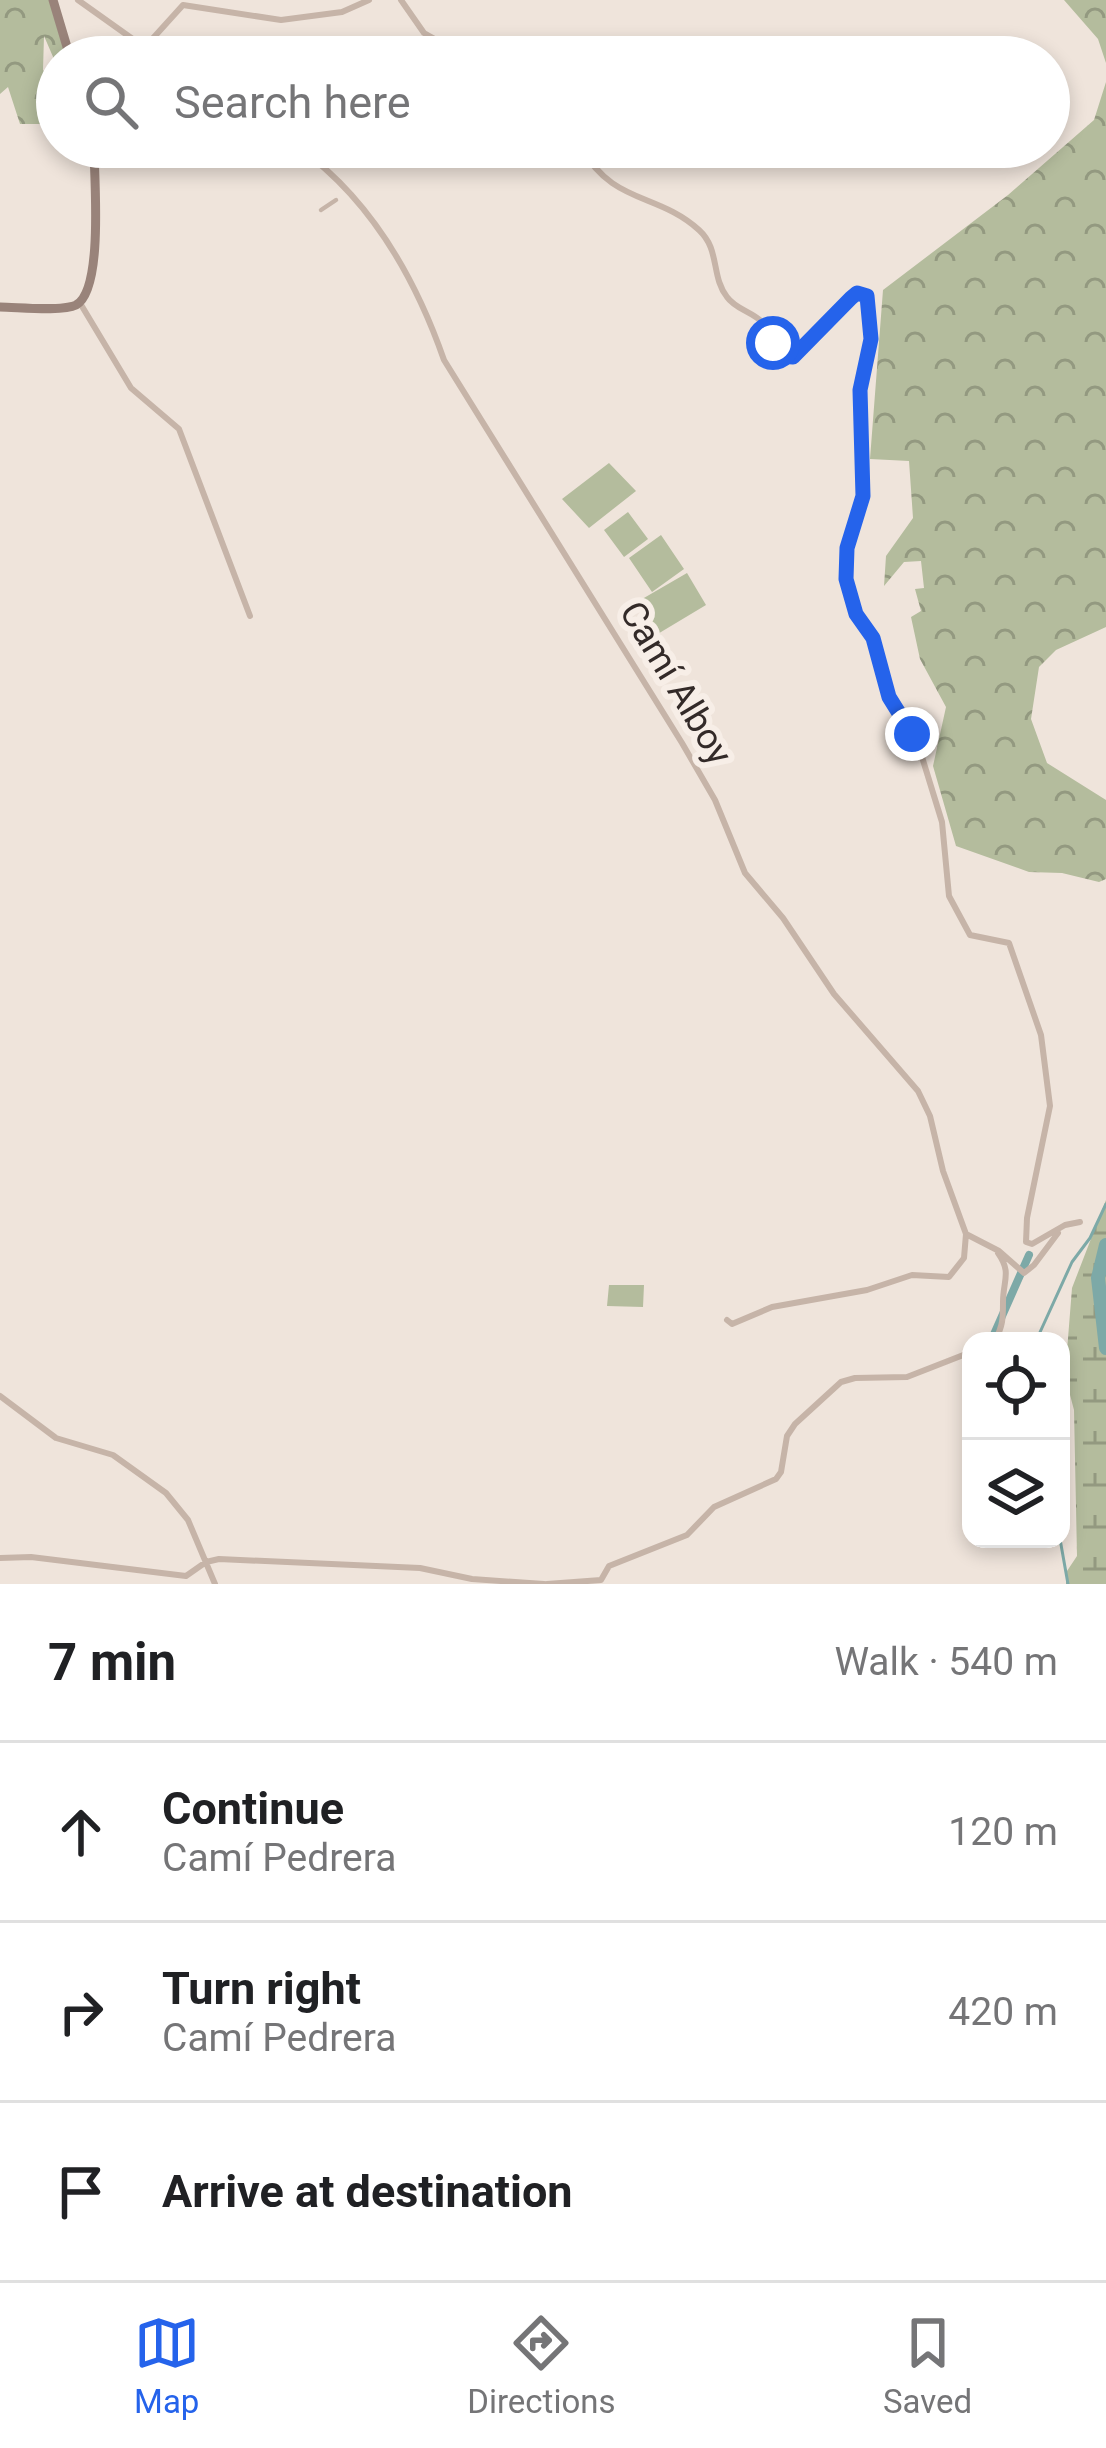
<!DOCTYPE html>
<meta charset="utf-8">
<style>
body{margin:0;font-family:Roboto,sans-serif;background:#f6f6f6;color:#202124}
.controls{position:absolute;right:36px;bottom:36px;display:grid;overflow:hidden;border-radius:24px;box-shadow:0 6px 18px #0003}
.controls button{width:108px;height:108px;display:grid;place-items:center;padding:0;border:0;border-bottom:3px solid #e0e0e0;background:#fff;color:#202124;font:60px sans-serif}
.stop{position:absolute;width:36px;height:36px;margin:-27px;border:9px solid #2563eb;border-radius:50%;background:#fff}
.stop.end{background:#2563eb;border-color:#fff;box-shadow:0 3px 12px #0008}
.list{margin:0;padding:0;list-style:none}
h2{display:flex;justify-content:space-between;align-items:center;height:156px;margin:0;padding:0 48px;font-size:51px}
h2 small{font-size:39px;font-weight:400;color:#757577}
.list li{display:grid;grid-template-columns:78px 1fr auto;gap:36px;align-items:center;box-sizing:border-box;height:180px;padding:0 48px;border-top:3px solid #e0e0e0}
.list b{display:block;font-size:45px;white-space:nowrap}
.list p{margin:0;font-size:39px;white-space:nowrap;color:#757577}
.list em{font-size:39px;font-style:normal;color:#757577}
.icon{flex:none;width:66px;height:66px;fill:none;stroke:currentColor;stroke-width:2;stroke-linecap:round;stroke-linejoin:round}
.map{position:relative;flex:none;width:1106px;height:1584px;overflow:hidden}
.search{position:absolute;background:#fff;box-shadow:0 6px 18px #0003;left:36px;right:36px;top:36px;height:132px;display:flex;align-items:center;gap:30px;box-sizing:border-box;padding:0 42px;border-radius:66px;color:#757577;font-size:45px}
.sheet{height:696px;background:#fff}
nav{display:flex;justify-content:space-around;align-items:center;box-sizing:border-box;height:168px;border-top:3px solid #e0e0e0;background:#fff;font-size:33px;color:#757577}
nav a{display:grid;justify-items:center;gap:6px}
nav .on{color:#2563eb}
.map>svg:first-child{display:block}
.forest{fill:url(#forest-crowns)}
.wetland{fill:url(#wetland-marsh)}
.pitch{fill:#b4bc9d}
.lines{fill:none;stroke-linecap:round;stroke-linejoin:round}
.stream{stroke:#7da9a7;stroke-width:3}
.canal{stroke:#7da9a7;stroke-width:8}
.river{stroke:#7da9a7;stroke-width:14}
.pedestrian{stroke:#c6b4a8;stroke-width:4.5}
.minor{stroke:#c6b4a8;stroke-width:6}
.secondary{stroke:#99837a;stroke-width:9}
.route{stroke:#2563eb;stroke-width:15}
.labels{text-anchor:middle;dominant-baseline:central;stroke-width:12;stroke-linejoin:round;paint-order:stroke}
.street-label{font-size:36px;fill:#332a28;stroke:#f7eee7}
</style>
<div class="map">
<svg width="1106" height="1584" viewBox="0 0 1106 1584">
<defs>
<pattern id="forest-crowns" width="20" height="18" patternUnits="userSpaceOnUse" patternTransform="scale(3)"><rect width="20" height="18" fill="#b4bc9d"/><path d="M2 6a3 3 0 1 1 6 0M12 15a3 3 0 1 1 6 0" fill="none" stroke="#939980"/></pattern>
<pattern id="wetland-marsh" width="20" height="14" patternUnits="userSpaceOnUse" patternTransform="scale(3)"><rect width="20" height="14" fill="#b4bc9d"/><path d="M1 5h8M5 5V1M11 12h8M15 12V8" fill="none" stroke="#939980"/></pattern>
</defs>
<rect width="100%" height="100%" fill="#efe4db"/>
<path class="forest" d="M0 0H49L66 57H57V66L44 36 43 70 52 80 57 124H20L8 87 0 94Z
M1064 0H1106V63L1098 39Z
M1106 82V627L1056 650 1039 667 1031 719 1047 763 1106 800V879L1099 882 1062 873 1029 872 956 846 933 766 946 707 920 659 911 617 921 611 915 589 924 588 921 561 904 562 884 586 886 556 913 518 909 461 870 459 883 290 1008 195 1094 120Z"/>
<path class="wetland" d="M1106 1200V1584H1066L1067 1571 1077 1556 1074 1410 1065 1376 1072 1288Z"/>
<path class="pitch" d="M609 463 636 491 589 528 562 499Z
M628 512 648 539 624 557 604 530Z
M661 535 684 569 652 592 629 558Z
M687 573 706 605 656 635 637 602Z
M609 1285H644L643 1307 607 1306Z"/>
<g class="lines">
<path class="stream" d="M1103 1257 1106 1259
M1036 1341 1072 1262 1090 1238 1106 1204
M1060 1539 1068 1584"/>
<path class="canal" d="M991 1341 1029 1255"/>
<path class="river" d="M1106 1245 1098 1278 1106 1348"/>
<path class="pedestrian" d="M321 210 336 200"/>
<path class="minor" d="M78 0 158 57
M401 0 424 33 467 57
M145 47 183 5 281 20 342 12 369 0
M298 147C371 199 415 277 444 360L682 743 715 800 745 873 783 918 834 994 918 1091 930 1116 943 1171 966 1234 999 1251 1024 1273 1034 1265 1058 1233
M581 147C613 205 657 192 699 230 720 249 711 277 727 297 736 310 754 312 764 324 772 333 774 346 781 356L787 358 798 353 857 293 867 296 871 339 860 390 863 496 847 548 846 579 856 614 873 638 889 697 918 744 942 822 949 896 970 935 1009 943 1041 1035 1050 1106 1027 1218 1026 1242 1032 1244 1065 1225 1080 1222
M80 303 131 388 179 429 250 616
M727 1320 732 1324 772 1307 867 1290 912 1275 949 1277 964 1258 966 1234
M995 1341C1003 1325 1003 1319 1003 1302 1003 1280 1012 1273 998 1253
M0 1396 56 1438 113 1455 166 1493 188 1520 215 1584
M0 1558 31 1557 186 1576 206 1562 219 1559 420 1568 472 1579 544 1584
M547 1584 601 1580 609 1566 687 1535 714 1507 776 1479 781 1472 787 1436 795 1424 841 1382 855 1378 907 1377 971 1352"/>
<path class="secondary" d="M53 0 70 57
M0 307C17 307 62 312 76 305 104 290 94 177 94 147"/>
</g>
<g class="lines">
<path class="route" d="M773 343 781 356 793 357 851 298 857 293 867 296 871 339 860 390 863 496 847 548 846 579 856 614 873 638 889 697 912 734"/>
</g>
<g class="labels">
<g class="street-label">
<text transform="translate(676 683) rotate(59)">Camí Alboy</text>
</g>
</g>
</svg>
<div class="controls">
<button><svg class="icon" aria-label="locate" viewBox="0 0 24 24"><circle cx="12" cy="12" r="6"/><path d="M12 2v4M12 18v4M2 12h4M18 12h4"/></svg></button>
<button><svg class="icon" aria-label="layers" viewBox="0 0 24 24"><path d="M12 4l9 5-9 5-9-5zM3 14l9 5 9-5"/></svg></button>
</div>
<div class="stop" style="left:773px;top:343px"></div>
<div class="stop end" style="left:912px;top:734px"></div>
<div class="search"><svg class="icon" aria-label="search" viewBox="0 0 24 24"><circle cx="10" cy="10" r="6"/><path d="M15 15l6 6"/></svg>Search here</div>
</div>
<section class="sheet">
<h2>7 min<small>Walk · 540 m</small></h2>
<ul class="list">
<li><svg class="icon" aria-label="ahead" viewBox="0 0 24 24"><path d="M12 20V5M6 11l6-6 6 6"/></svg><div><b>Continue</b><p>Camí Pedrera</p></div><em>120 m</em></li>
<li><svg class="icon" aria-label="right" viewBox="0 0 24 24"><path d="M7 20v-9h11M14 6l5 5-5 5"/></svg><div><b>Turn right</b><p>Camí Pedrera</p></div><em>420 m</em></li>
<li><svg class="icon" aria-label="arrive" viewBox="0 0 24 24"><path d="M6 21V4h12l-3 4 3 4H6"/></svg><div><b>Arrive at destination</b></div></li>
</ul>
</section>
<nav>
<a class="on"><svg class="icon" aria-label="map" viewBox="0 0 24 24"><path d="M3 6l6-2 6 2 6-2v14l-6 2-6-2-6 2zM9 4v14M15 6v14"/></svg>Map</a>
<a><svg class="icon" aria-label="directions" viewBox="0 0 24 24"><path d="M12 3l9 9-9 9-9-9zM9 14v-3h6M13 9l2 2-2 2"/></svg>Directions</a>
<a><svg class="icon" aria-label="saved" viewBox="0 0 24 24"><path d="M7 4h10v16l-5-4-5 4z"/></svg>Saved</a>
</nav>
